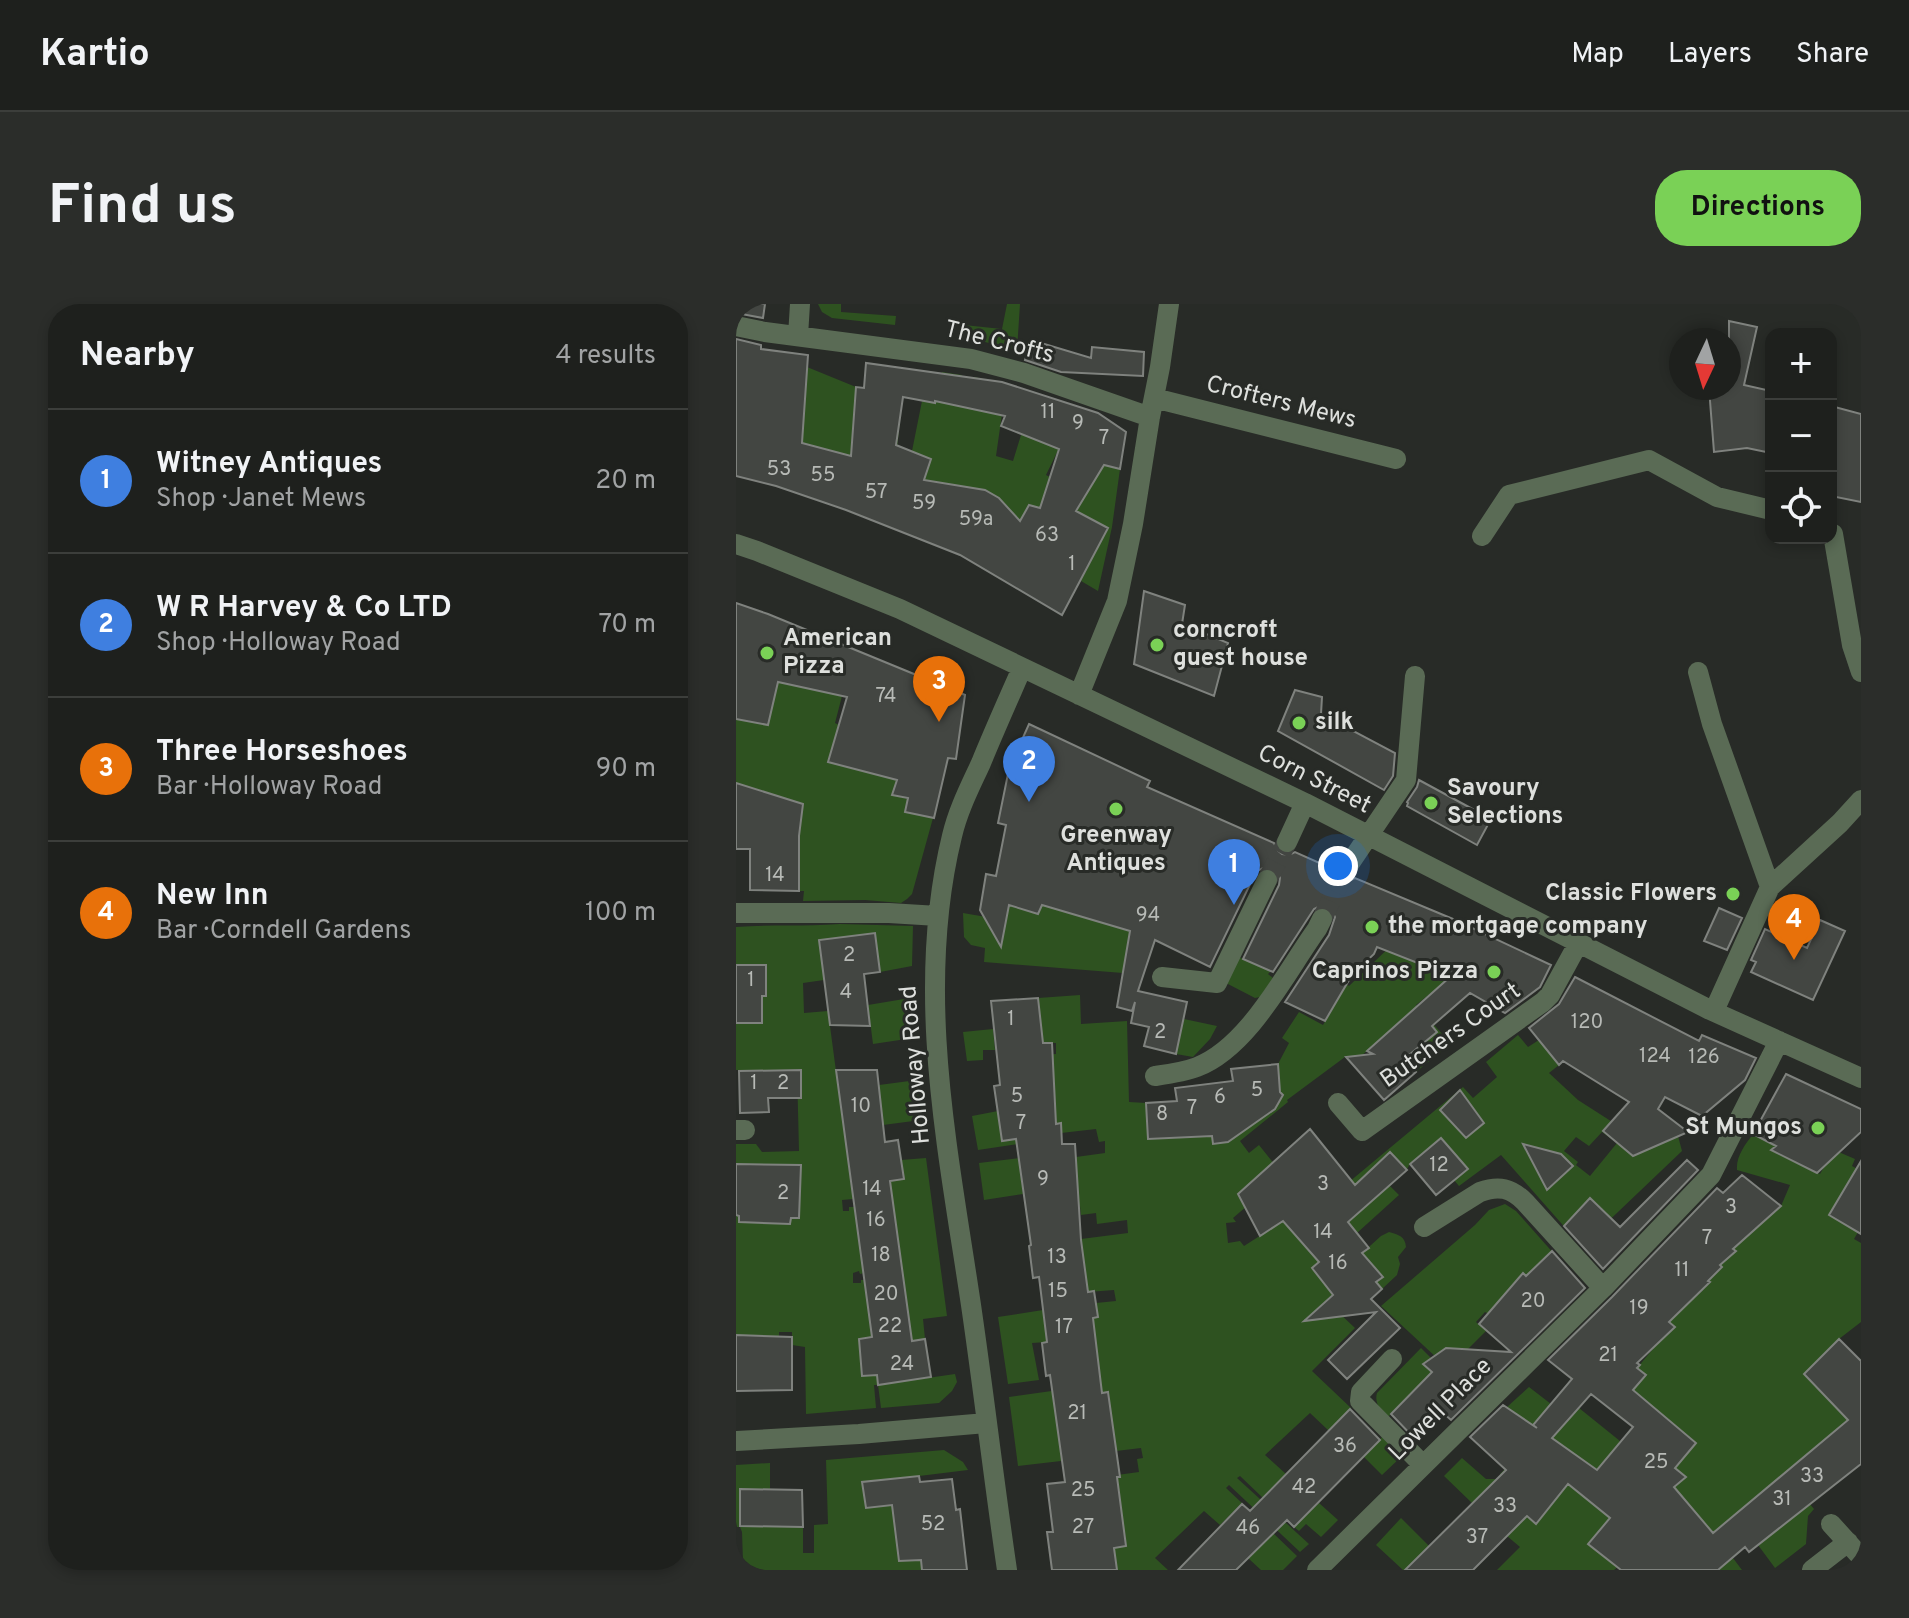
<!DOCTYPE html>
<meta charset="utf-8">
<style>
body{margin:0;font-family:Overpass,sans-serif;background:#2b2d2a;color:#f1f3f6}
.controls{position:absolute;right:24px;top:24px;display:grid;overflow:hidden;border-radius:16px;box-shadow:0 4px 12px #0003}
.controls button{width:72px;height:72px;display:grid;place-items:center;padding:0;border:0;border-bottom:2px solid #3c3e3b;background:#1e201d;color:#f1f3f6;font:40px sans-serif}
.compass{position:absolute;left:933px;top:24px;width:72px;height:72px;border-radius:50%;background:#1e201d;box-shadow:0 4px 12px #0003;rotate:184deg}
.you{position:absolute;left:602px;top:562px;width:28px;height:28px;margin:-20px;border:6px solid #fff;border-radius:50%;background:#1a73e8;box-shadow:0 0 0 12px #1a73e833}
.badge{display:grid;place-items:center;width:52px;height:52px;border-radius:50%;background:#7ad156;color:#fff;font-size:26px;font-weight:700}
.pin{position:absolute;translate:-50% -66px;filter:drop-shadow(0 2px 4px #0008)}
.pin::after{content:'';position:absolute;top:42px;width:28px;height:24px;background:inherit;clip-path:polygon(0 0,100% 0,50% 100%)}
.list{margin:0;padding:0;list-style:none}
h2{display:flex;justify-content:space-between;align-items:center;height:104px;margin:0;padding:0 32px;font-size:34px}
h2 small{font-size:26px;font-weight:400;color:#a1a3a4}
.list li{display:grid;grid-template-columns:52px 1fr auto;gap:24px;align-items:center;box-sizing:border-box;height:144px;padding:0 32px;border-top:2px solid #3c3e3b}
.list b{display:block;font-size:30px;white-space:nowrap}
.list p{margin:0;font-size:26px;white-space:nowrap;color:#a1a3a4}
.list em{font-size:26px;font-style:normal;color:#a1a3a4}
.icon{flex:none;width:44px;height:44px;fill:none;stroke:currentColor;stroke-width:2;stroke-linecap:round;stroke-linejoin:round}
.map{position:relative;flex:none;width:1125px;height:1266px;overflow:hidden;border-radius:32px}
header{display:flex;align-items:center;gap:48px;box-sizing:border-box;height:112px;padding:0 40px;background:#1e201d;border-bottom:2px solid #3c3e3b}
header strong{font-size:38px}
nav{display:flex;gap:44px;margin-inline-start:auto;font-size:28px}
.intro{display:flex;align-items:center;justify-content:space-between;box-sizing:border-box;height:192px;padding:0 48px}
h1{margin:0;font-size:56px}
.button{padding:20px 36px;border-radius:32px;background:#7ad156;color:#111;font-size:28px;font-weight:700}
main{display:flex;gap:48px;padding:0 48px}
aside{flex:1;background:#1e201d;border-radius:32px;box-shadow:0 4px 12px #0003}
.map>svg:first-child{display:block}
.green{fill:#2e5220;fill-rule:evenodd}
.building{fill:#434642;stroke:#7f827e;stroke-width:2;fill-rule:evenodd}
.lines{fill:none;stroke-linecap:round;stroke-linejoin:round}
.minor-tunnel{stroke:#434642;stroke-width:20;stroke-dasharray:20 10;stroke-linecap:butt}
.minor{stroke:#5a6b55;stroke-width:20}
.poi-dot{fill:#7ad156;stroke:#282b27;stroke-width:3}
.labels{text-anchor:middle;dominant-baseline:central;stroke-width:6;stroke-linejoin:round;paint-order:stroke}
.number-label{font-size:20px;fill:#b7bab6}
.street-label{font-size:24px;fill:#dee0dd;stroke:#282b27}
.poi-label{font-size:24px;font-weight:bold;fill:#dee0dd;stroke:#282b27;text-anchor:start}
</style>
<header>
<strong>Kartio</strong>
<nav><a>Map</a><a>Layers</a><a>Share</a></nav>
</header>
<div class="intro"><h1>Find us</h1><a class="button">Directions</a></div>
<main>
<aside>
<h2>Nearby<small>4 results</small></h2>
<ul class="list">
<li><span class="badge" style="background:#3f7fe0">1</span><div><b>Witney Antiques</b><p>Shop · Janet Mews</p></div><em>20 m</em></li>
<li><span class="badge" style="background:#3f7fe0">2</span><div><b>W R Harvey &amp; Co LTD</b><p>Shop · Holloway Road</p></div><em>70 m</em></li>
<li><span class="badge" style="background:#e8710a">3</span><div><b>Three Horseshoes</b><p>Bar · Holloway Road</p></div><em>90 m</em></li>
<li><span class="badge" style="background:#e8710a">4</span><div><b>New Inn</b><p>Bar · Corndell Gardens</p></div><em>100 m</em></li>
</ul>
</aside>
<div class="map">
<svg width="1125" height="1266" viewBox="0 0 1125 1266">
<rect width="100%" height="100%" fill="#282b27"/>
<path class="green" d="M82 0H105V8L160 12 159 21 96 14 86 8Z
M271 0H284L281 46 225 32 228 21 266 25Z
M71 63 120 83 118 107 142 103 165 105 160 156 115 173 108 170 111 151 66 139Z
M206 68 226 71 220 101 230 104 238 73 276 81 266 110 260 152 277 157 289 118 329 132 310 171 314 173 304 204 293 201 283 220 268 199 258 191 186 182 176 147 186 97 199 99Z
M370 146 368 161 384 165 376 223 362 287 345 277 372 224 330 223 351 189Z
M68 363 71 384 106 392 99 419 103 421 97 439 106 443 171 445 156 491 172 495 169 508 197 514 176 590 171 595 165 599 129 596 67 597 68 587H63V542L15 545 0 519V415L32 421 42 378 63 383Z
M403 575 387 669 248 658 249 644 235 641 228 633 227 609 256 614 268 628 278 576Z
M104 620 177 622 176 662 144 668 139 629 83 636 88 676 67 679 68 709 92 707 117 895 106 896 107 907H113V903H118L128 969 124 970 123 967 117 969V979H125V976H129L143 1081 219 1070 221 1078 216 1087 203 1099 145 1104 142 1081H138L140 1104 70 1110 69 1043 56 1041V1028H43V1050L0 1031V911L3 912 4 918 54 920 55 914H63L65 862 0 860V840H20L26 848 63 847 61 766H0V719H26V692H30L29 661H0V623C34 620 69 623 104 620Z
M662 635 691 654 707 673 724 657 735 661 705 681 680 701 709 733 704 737 708 742 707 746 680 768 648 732 616 760 609 753 551 796 552 798 504 837 513 849 523 841 577 908 727 783 737 794 761 773 750 758 782 731 792 743 806 734 814 749 823 761 813 769 842 796 881 821 942 832 946 847 861 928 856 923 840 936 765 851 723 882 718 876 731 865 705 834 674 860 671 865 654 848 653 881 663 891 621 929 624 951 645 932 653 928C663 931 669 932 670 943L662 953 664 960 661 971 646 985 640 978 647 972 634 958 583 1003 581 1010 585 1015 593 1014 601 1007 619 1024 576 1067 615 1104 593 1127 574 1109 529 1151 550 1170 527 1194 504 1172 501 1174 573 1240 564 1248 493 1181 490 1184 506 1199 484 1221 468 1207 419 1254 432 1266H363L322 1252 390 1242 389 1228 379 1229 370 1195 384 1193 381 1171 403 1168 401 1155 407 1154 405 1144 380 1147 361 1101 374 1099 373 1088 355 1090 346 1015 360 999 380 997 378 986 339 989 349 967 345 935 392 929 391 916 361 920 360 909 345 911 344 902 333 903 328 866 341 865 340 853 369 849V837L363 838 360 825 325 829 306 821 318 782V774L302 751 320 750V739H305L302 694 344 691 345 720 391 717 393 798 410 799 412 835 443 834 500 801 545 796 542 760 553 739 546 734 563 708 587 721 603 694 583 681 572 665 575 657 613 682ZM866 828 881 839 854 872 840 861 842 858 828 847 840 833 853 842ZM511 902 533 926 508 942 504 937 492 939 490 919 500 918 497 914Z
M503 653 535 667 532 670 537 674 524 693 519 694 490 679Z
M174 694 177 734 137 740 132 701Z
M448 715 481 722 474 735 457 753 440 750Z
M257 725 259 746H247V756L231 757 227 728Z
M181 776 185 816 147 821 143 781Z
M262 807 267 837 307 832 308 836 242 846 236 812Z
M1043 812 1071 864 1084 870 1098 846 1119 855 1116 862 1125 867V923L1118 935 1125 939V1018L1103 1035 1068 1070 1125 1130 1107 1120 989 1219 1009 1243 997 1254 1006 1266H982L997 1253 884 1261 878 1266H761L784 1243 771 1232 794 1209 772 1177 764 1170 772 1162 818 1174 914 1204 950 1173 939 1164 960 1139 897 1086 910 1071 901 1064 922 1039 938 1023 933 1018 974 979 972 977 986 964 984 961 999 947 995 942 1045 902 1054 881 1001 866C1000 852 1009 841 1017 830L1030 837Z
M310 851V856L283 859 287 890 248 896 243 859Z
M190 854 211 1012 187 1015 189 1035 176 1037 154 877 168 875 165 856Z
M769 900 780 907 835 969 816 963 807 955 795 967 798 979 786 969 768 991 789 1012 753 1010 749 1008 740 1018 750 1027 725 1052C718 1047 714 1041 705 1047L716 1068 645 1002 739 921 753 906Z
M307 1006 311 1038 296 1039 303 1076 272 1080 262 1013Z
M685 1044 703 1062 652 1113C645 1106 638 1100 641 1089Z
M344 1083 325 1157 282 1162 273 1093Z
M793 1083 815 1100 843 1104 884 1137 877 1147 865 1173 832 1146 771 1103Z
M646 1133 665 1153 646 1171 628 1153Z
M208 1146 227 1158 232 1166 126 1179 130 1203 151 1202 167 1194 163 1257 179 1256 184 1248 186 1266H0V1258H7L6 1228 4 1223H1L0 1218V1161L34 1159V1186H4V1223H67V1249H78V1221L92 1220 90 1156Z
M726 1154 750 1175H760L736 1199 708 1172Z
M583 1199 602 1216 585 1233 570 1220 563 1227 558 1223Z
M1073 1199 1078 1205 1072 1212 1070 1240 1039 1264 1022 1241Z
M665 1214 693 1242 670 1266H667L640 1241Z
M537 1229 561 1252 547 1266H525L512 1254Z"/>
<path class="building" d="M0 0H29L27 14 0 9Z
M993 17 1021 23 1008 81 1035 87V149L1011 144 978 148 973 84H993Z
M0 35 25 41V45L72 51 66 139 115 152 120 83 128 84 130 59 266 78 362 109 390 128 384 165 368 161 340 207 372 224 326 311 224 251 110 206 40 182 0 172ZM167 93 199 99V97L269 112 265 122 323 145 304 204 293 201 284 217 263 194 249 186 188 176 195 155 160 141Z
M295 36 355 54 356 43 408 48 407 72 325 68 289 56Z
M1095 102 1125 110V198L1095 192Z
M408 287 449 301 446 320 492 339 478 392 398 360Z
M0 299 32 310 229 391 220 455 212 454 198 514 169 508 172 494 156 491 161 476 92 458 111 393 42 378 32 421 0 415Z
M559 386 586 393 585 410 659 449 657 472 648 486 542 427Z
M293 420 414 477 411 483 538 539 541 546 546 550 553 551 559 548 597 565 599 571 603 576 610 578 619 574 717 615 815 661 804 683 769 709 734 689 696 722 701 728 668 755 680 768 648 796 610 753 637 750 631 747 715 672 641 643 638 650 616 671 589 717 549 698 593 631 599 613 596 607 591 603 584 602 578 605 537 668 507 655 543 581 544 574 541 568 536 564 529 563 523 566 519 570 474 663 419 636 402 687 451 698 440 750 408 742 413 723 395 719 399 698 396 707 381 703 394 627 306 601 302 610 273 601 265 643 244 606 250 570 260 572 270 521 262 519 273 465Z
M683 476 755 515 741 541 671 502 672 499 671 498 681 483Z
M0 479 67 500 63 532V587L14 586V545H0Z
M983 604 1006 614 991 646 968 637Z
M1084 616 1109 627 1077 696 1015 668 1020 658 1015 656 1029 625 1071 644Z
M139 629 144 668 128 670 134 722 94 721 83 636Z
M0 661H30V692H26V719H0Z
M839 673 963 737 966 731 1020 754 1009 776 966 812 929 793 922 805 952 828 897 852 867 827 893 798 827 757 823 761 793 724 823 700Z
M302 694 307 739H316L320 820 325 819 326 840H339L345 936 352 988 358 987 362 1013 357 1014 366 1089 372 1088 384 1173H381L390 1242 378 1244 381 1266H316L311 1228H317L311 1180 329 1178 314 1071 310 1072 306 1039 311 1038 303 973 297 974 293 942 295 941 280 835 266 837 258 782 264 781 255 697Z
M542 760 544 788 547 791 539 805 492 838 477 840 476 832 412 835 410 799 441 797 439 784 497 777 495 765Z
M65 766V794H32L33 808 4 809 3 767Z
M100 766H141L149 838 162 836 168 875 154 877 176 1037 189 1035 195 1073 142 1081 141 1071 126 1072 123 1035 136 1033Z
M1050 770 1125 805V828L1081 869 1035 846 1040 842 1017 830Z
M724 786 748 819 730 834 704 806Z
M574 825 619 881 654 848 671 866 612 918 633 944 626 949 647 973 640 978 646 985 635 995 664 1024 611 1075 592 1056 640 1008 568 1017 597 991 576 964 583 958 547 917 524 932 502 890Z
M705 834 732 865 700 891 674 860Z
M787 840 825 850 837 862 811 886Z
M951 856 962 866 867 965 828 922 854 894 884 923Z
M1125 857V930L1093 911Z
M0 860 65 861 63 914H55L54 920 3 918V912L0 911Z
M1006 871 1045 902 997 945 1000 947 984 961 986 963 972 977 974 978 933 1018 939 1023 901 1059 904 1061 901 1064 910 1071 897 1086 960 1139 939 1164 950 1173 938 1183 977 1229 1112 1116 1068 1070 1103 1035 1125 1057V1160L1013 1248 1009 1243 982 1266H885L852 1240 874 1214 832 1180 800 1220 791 1212 737 1266H669L770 1166 734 1133 767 1101 801 1124 797 1121 836 1075 812 1056 876 993 981 884 987 889ZM855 1090 897 1123 861 1166 816 1134Z
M816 947 849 984 715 1116 706 1108 679 1135 655 1110 696 1068 687 1060 710 1044 775 1048 743 1020 787 969 790 972Z
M0 1031 56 1033V1086L0 1087Z
M614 1105 644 1136 558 1223 551 1216 500 1266H442L506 1200 514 1207Z
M183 1172 184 1178 216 1175 220 1206 224 1205 231 1266H186L185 1256 163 1257 156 1201 130 1204 126 1178Z
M4 1185 66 1186 67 1223 4 1222Z"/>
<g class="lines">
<path class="minor-tunnel" d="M531 576 551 538
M586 615 610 565"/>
<path class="minor" d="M0 22 29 28 235 55 288 69 414 113
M62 32 64 0
M418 94 660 155
M1095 229 1097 230 1116 341 1125 368
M746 232 773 191 913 156 981 193 1035 206
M0 240 21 247 164 305 394 415 569 499 974 706 1125 774
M962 368 976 420 1034 583
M343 391 381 297 397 220 414 113 424 63 433 0
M551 538 569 499
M610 565 670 476 679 372
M0 609H153L202 612
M426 673 481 679 531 576
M978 707 1034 583 1104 519 1125 496
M419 772C433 770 448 768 461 763 513 743 550 668 581 625L586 615
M602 799 626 827 807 698 814 691 843 638
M0 826H9
M688 923 744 888C763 881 775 884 789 898L867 984
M656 1055 625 1088 624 1097 686 1160
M0 1137 123 1130 250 1119
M1095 1220 1125 1253
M271 1266C258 1178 248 1090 235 1001 212 846 178 687 216 532 222 506 234 483 245 459 258 427 272 396 286 364
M581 1266 867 984 975 871 1043 737
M1076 1266 1112 1238"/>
</g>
<g class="poi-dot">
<circle cx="421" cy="341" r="8"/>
<circle cx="31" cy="349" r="8"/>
<circle cx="563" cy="419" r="8"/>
<circle cx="695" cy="499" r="8"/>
<circle cx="380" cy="505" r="8"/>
<circle cx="997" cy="590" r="8"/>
<circle cx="636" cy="623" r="8"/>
<circle cx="758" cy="668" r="8"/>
<circle cx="1082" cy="824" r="8"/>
</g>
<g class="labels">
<g class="number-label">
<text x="312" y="109">11</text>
<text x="342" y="120">9</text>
<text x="368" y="135">7</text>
<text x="43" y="166">53</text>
<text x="87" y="172">55</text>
<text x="140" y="189">57</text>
<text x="188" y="200">59</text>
<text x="240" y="216">59a</text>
<text x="311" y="232">63</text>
<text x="336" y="261">1</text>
<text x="150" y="393">74</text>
<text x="39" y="572">14</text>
<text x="412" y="612">94</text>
<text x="113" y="652">2</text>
<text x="15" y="677">1</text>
<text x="110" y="689">4</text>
<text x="275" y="716">1</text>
<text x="851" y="719">120</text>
<text x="424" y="729">2</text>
<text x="919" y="753">124</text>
<text x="968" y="754">126</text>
<text x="18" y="780">1</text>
<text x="47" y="780">2</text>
<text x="521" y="787">5</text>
<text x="281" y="793">5</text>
<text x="484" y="794">6</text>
<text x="125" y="803">10</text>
<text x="456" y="805">7</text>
<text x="426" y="811">8</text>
<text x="285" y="820">7</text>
<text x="703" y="862">12</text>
<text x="307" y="876">9</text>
<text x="587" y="881">3</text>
<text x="136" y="886">14</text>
<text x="47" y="890">2</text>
<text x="995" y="904">3</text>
<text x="140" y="917">16</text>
<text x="587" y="929">14</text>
<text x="971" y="935">7</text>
<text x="145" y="952">18</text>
<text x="321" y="954">13</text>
<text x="602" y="960">16</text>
<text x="946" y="967">11</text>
<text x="322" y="988">15</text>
<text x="150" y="991">20</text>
<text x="797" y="998">20</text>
<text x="903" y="1005">19</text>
<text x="154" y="1023">22</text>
<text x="328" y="1024">17</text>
<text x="872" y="1052">21</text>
<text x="166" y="1061">24</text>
<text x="341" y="1110">21</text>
<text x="609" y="1143">36</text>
<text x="920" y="1159">25</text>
<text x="1076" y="1173">33</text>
<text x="568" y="1184">42</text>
<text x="347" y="1187">25</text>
<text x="1046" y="1196">31</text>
<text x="769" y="1203">33</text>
<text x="197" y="1221">52</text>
<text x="347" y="1224">27</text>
<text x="512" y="1225">46</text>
<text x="741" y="1234">37</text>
</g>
<g class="street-label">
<text transform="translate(263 39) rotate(14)">The Crofts</text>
<text transform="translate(545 99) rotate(14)">Crofters Mews</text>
<text transform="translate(578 476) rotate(27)">Corn Street</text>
<text transform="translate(715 732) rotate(-35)">Butchers Court</text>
<text transform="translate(180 761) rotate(-95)">Holloway Road</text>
<text transform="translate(705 1106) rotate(-45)">Lowell Place</text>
</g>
<g class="poi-label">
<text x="437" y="327">corncroft<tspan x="437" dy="28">guest house</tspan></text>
<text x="47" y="335">American<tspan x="47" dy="28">Pizza</tspan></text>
<text x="579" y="419">silk</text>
<text x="711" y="485">Savoury<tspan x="711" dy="28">Selections</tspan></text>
<text x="380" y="532" text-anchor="middle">Greenway<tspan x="380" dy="28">Antiques</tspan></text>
<text x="981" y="590" text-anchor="end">Classic Flowers</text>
<text x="652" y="623">the mortgage company</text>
<text x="742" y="668" text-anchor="end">Caprinos Pizza</text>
<text x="1066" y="824" text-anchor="end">St Mungos</text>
</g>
</g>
</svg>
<div class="controls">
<button>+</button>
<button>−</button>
<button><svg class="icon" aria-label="locate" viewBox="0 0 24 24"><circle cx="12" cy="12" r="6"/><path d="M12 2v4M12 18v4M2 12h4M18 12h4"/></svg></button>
</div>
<svg class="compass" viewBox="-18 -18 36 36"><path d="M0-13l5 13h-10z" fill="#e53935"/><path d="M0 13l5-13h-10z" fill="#a1a3a4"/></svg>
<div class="you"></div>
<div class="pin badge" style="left:498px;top:601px;background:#3f7fe0">1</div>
<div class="pin badge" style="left:293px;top:498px;background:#3f7fe0">2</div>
<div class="pin badge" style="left:203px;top:418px;background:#e8710a">3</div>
<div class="pin badge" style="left:1058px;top:656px;background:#e8710a">4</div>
</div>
</main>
